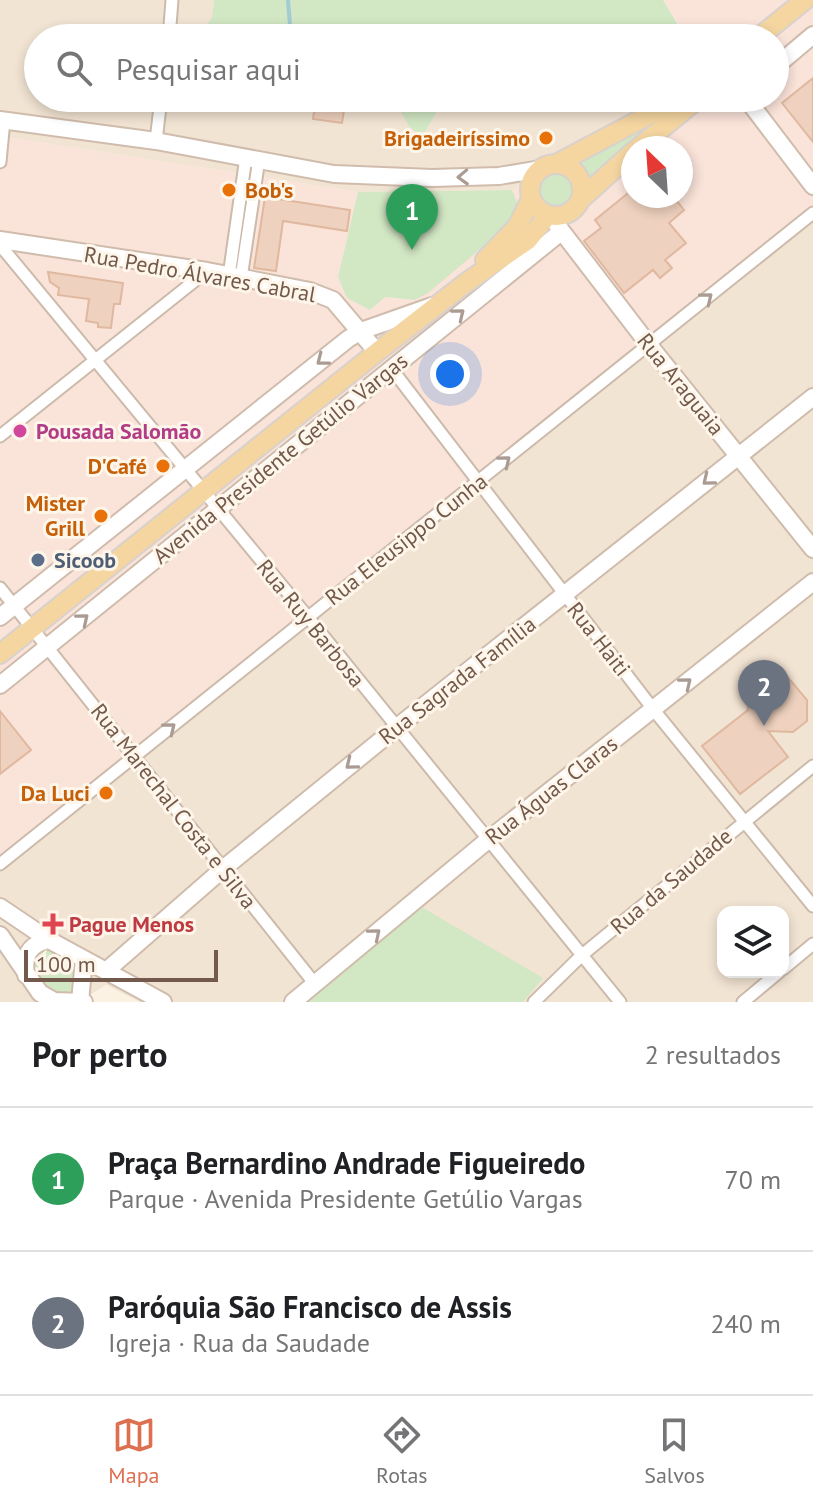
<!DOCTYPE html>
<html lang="pt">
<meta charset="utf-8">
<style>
body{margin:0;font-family:"PT Sans",sans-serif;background:#f6f6f6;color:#202124}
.controls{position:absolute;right:24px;bottom:24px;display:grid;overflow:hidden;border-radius:16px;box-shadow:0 4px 12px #0003}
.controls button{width:72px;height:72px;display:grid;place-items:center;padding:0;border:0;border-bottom:2px solid #e0e0e0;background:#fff;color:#202124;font:40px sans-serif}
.compass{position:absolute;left:621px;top:136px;width:72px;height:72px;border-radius:50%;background:#fff;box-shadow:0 4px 12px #0003;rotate:335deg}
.scale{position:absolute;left:24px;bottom:20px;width:194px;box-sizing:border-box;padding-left:8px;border:4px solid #72594b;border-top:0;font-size:22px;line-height:28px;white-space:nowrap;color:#72594b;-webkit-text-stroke:6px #fef6ea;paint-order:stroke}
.you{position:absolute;left:450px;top:374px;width:28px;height:28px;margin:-20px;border:6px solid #fff;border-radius:50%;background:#1a73e8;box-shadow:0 0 0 12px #1a73e833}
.badge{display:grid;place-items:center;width:52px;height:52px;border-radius:50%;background:#dd7051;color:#fff;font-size:26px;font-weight:700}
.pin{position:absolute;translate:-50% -66px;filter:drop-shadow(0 2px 4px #0008)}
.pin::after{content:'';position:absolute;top:42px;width:28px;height:24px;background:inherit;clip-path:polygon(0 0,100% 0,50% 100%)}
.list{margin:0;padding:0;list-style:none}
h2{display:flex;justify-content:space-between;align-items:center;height:104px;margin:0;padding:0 32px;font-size:34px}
h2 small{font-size:26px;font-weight:400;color:#757577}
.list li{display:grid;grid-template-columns:52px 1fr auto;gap:24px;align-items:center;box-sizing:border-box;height:144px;padding:0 32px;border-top:2px solid #e0e0e0}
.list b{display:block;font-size:30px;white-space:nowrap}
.list p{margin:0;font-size:26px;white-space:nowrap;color:#757577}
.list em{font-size:26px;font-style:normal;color:#757577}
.icon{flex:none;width:44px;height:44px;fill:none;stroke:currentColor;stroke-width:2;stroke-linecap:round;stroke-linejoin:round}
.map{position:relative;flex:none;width:813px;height:1002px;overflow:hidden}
.search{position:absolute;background:#fff;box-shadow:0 4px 12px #0003;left:24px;right:24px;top:24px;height:88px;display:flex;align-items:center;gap:20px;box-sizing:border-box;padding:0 28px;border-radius:44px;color:#757577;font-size:30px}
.sheet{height:392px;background:#fff}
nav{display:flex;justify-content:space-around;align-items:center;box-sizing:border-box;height:112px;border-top:2px solid #e0e0e0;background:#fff;font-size:22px;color:#757577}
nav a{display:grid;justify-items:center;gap:4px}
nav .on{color:#dd7051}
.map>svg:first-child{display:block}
.residential{fill:#f2e4d3;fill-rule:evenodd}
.commercial{fill:#fae3d9;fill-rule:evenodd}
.green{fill:#d2e7c4}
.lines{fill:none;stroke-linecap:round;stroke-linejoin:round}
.stream{stroke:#a1ccd4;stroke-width:4}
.building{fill:#eed1be;stroke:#e0b89f;stroke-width:2}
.street-casing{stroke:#ccbaab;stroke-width:15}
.secondary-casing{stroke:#d0bcac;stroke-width:20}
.primary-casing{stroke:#d8d1cd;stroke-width:22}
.street{stroke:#fff;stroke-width:11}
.secondary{stroke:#fff;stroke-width:16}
.primary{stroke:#f5d6a1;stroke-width:18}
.oneway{stroke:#aa9b93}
.food-dot{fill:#e8710a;stroke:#fef6ea;stroke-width:3}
.hotel-dot{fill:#d1479c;stroke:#fef6ea;stroke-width:3}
.service-dot{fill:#5c6f8a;stroke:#fef6ea;stroke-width:3}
.health-dot{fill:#e0444e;stroke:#fef6ea;stroke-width:3}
.labels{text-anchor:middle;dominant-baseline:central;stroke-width:6;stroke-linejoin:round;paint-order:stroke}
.food-label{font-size:22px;font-weight:bold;fill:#c56008;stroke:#fef6ea;text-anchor:end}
.street-label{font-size:22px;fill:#72594b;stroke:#fef6ea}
.hotel-label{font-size:22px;font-weight:bold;fill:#b23c85;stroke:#fef6ea;text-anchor:start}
.service-label{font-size:22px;font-weight:bold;fill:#4e5e75;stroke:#fef6ea;text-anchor:start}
.health-label{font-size:22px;font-weight:bold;fill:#be3a42;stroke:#fef6ea;text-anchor:start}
</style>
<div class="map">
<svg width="813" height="1002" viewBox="0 0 813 1002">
<rect width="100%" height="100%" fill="#fbf2e4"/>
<path class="residential" d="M0 0H214L213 18 195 38H38V98H393L425 132 445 98H706L512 190 358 192 0 136Z
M627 26H647L664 35 673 36 682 31 688 38H595L608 31Z
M813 206V1002H140L106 985 78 1002H0V867ZM723 912H783V972H723Z"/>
<path class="commercial" d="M663 0H813V206L0 867V136L358 192 338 277 385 297 415 300 517 204 512 190 706 98H775V38H688ZM633 148H681V196H633Z"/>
<path class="green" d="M214 0H663L682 31C666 41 661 29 646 26 630 22 608 29 595 38H362L343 32 328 38H195L212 18Z
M393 98H445L425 132H416L409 126Z
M669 110 586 189 583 174 568 162Z
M533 190a23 23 0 1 1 46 0a23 23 0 1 1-46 0Z
M512 190 518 204 511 223 428 293 415 300 385 297 370 310 347 298 338 277 358 192Z
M418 905 543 978 523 1002H309Z
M49 944 77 963 75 996 54 995 30 972 36 949Z"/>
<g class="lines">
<path class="stream" d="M288 0 291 38"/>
</g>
<path class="building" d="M813 78V142L782 103Z
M316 98H346L342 123 313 119Z
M633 189V196H673L684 210 669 223 686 243 665 260 672 268 660 278 653 270 624 293 584 241 601 228 595 220Z
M265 197 350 210 347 231 283 221 276 271 254 268Z
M48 272 123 283 120 304H114L111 328 98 327V323L86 321 89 299 58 295 59 288 50 282Z
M759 664 780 668 807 700V721L793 732 768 731 788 757 740 794 702 746 748 710 745 676Z
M0 711 31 750 0 774Z"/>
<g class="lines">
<g class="street-casing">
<path id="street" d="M169 38 172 0
M156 141 161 98
M0 162 4 120
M0 245 307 616 620 1002
M229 276 246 157
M241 278 259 159
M391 368 653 709 813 906
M0 436 207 271
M0 588 315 984
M0 864 813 213
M783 969 813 944
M534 1002 582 955 813 766
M743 1002 779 972"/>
</g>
<g class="secondary-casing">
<path id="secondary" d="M775 67 813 35
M746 98 813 186
M0 120 156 141 334 174 432 178 499 176 541 169
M557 225 649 345 813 549
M0 240 207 271 310 291 333 300 377 352
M0 617 348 339 361 331 432 306
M0 685 561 232
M0 907 49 940 163 1002
M0 935 40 993 54 1001 84 1002
M106 971 224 868 396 728 813 397
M26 975C23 956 29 944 49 940
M80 1002 84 959
M293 1002 488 840 813 582"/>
</g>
<g class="primary-casing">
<path id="primary" d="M758 38 805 0
M638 148 699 98
M530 190a26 26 0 1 1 52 0a26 26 0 1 1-52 0Z
M556 164 681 98
M581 199 633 152
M485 260 517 227 531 199
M0 654 377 352 467 282 528 240 548 215"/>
</g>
<use href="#street" class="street"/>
<use href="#secondary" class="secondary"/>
<use href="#primary" class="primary"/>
</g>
<defs><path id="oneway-chevron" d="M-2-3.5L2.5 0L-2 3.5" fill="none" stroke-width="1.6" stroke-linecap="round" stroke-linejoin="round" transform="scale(2)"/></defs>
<g class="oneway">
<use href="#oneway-chevron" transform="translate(463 177) rotate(178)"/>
<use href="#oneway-chevron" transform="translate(707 298) rotate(-39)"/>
<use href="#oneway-chevron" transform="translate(459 314) rotate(-39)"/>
<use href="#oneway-chevron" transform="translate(322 360) rotate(142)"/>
<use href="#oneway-chevron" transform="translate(505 461) rotate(-39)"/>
<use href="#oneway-chevron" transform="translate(708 480) rotate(141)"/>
<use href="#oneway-chevron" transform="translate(83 619) rotate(-39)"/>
<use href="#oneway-chevron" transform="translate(686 683) rotate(-39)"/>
<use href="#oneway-chevron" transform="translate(170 728) rotate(-39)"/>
<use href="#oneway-chevron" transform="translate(351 764) rotate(141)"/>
<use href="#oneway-chevron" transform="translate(375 934) rotate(-40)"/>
</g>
<g class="food-dot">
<circle cx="546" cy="138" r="8"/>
<circle cx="229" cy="190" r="8"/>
<circle cx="163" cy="466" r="8"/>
<circle cx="101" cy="516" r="8"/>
<circle cx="106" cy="793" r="8"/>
</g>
<circle class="hotel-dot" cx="20" cy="431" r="8"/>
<circle class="service-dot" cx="38" cy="560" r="8"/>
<path class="health-dot" d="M49 912h8v8h8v8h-8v8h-8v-8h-8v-8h8z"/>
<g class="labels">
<g class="food-label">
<text x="530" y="138">Brigadeiríssimo</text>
<text x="245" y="190" text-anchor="start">Bob's</text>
<text x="147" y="466">D'Café</text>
<text x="85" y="503">Mister<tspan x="85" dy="25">Grill</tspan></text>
<text x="90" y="793">Da Luci</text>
</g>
<g class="street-label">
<text transform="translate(200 274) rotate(10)">Rua Pedro Álvares Cabral</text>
<text transform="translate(681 384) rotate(51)">Rua Araguaia</text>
<text transform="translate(280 458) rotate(-39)">Avenida Presidente Getúlio Vargas</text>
<text transform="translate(406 539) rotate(-38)">Rua Eleusippo Cunha</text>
<text transform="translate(311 623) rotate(51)">Rua Ruy Barbosa</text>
<text transform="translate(599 639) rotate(52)">Rua Haiti</text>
<text transform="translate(457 680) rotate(-38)">Rua Sagrada Família</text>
<text transform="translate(551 790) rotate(-38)">Rua Águas Claras</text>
<text transform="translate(174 806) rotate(52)">Rua Marechal Costa e Silva</text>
<text transform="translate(671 881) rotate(-40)">Rua da Saudade</text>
</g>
<g class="hotel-label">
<text x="36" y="431">Pousada Salomão</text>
</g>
<g class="service-label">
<text x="54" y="560">Sicoob</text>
</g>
<g class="health-label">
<text x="69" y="924">Pague Menos</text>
</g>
</g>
</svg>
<div class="controls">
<button><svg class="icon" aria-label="layers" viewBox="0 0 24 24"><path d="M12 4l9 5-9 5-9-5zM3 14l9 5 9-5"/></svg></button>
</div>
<svg class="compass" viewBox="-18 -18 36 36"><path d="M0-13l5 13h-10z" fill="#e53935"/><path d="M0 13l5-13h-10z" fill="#757577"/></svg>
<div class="scale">100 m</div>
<div class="you"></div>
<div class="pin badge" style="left:412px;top:250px;background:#2e9e5b">1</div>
<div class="pin badge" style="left:764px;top:726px;background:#6b7280">2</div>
<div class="search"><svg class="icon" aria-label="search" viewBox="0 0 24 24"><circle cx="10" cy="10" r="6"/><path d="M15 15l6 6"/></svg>Pesquisar aqui</div>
</div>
<section class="sheet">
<h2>Por perto<small>2 resultados</small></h2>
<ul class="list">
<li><span class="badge" style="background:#2e9e5b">1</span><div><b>Praça Bernardino Andrade Figueiredo</b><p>Parque · Avenida Presidente Getúlio Vargas</p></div><em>70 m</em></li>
<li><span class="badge" style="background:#6b7280">2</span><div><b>Paróquia São Francisco de Assis</b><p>Igreja · Rua da Saudade</p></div><em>240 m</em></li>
</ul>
</section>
<nav>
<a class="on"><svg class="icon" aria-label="map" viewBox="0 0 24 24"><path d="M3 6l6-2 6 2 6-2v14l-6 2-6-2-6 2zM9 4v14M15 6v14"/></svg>Mapa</a>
<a><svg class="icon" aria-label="directions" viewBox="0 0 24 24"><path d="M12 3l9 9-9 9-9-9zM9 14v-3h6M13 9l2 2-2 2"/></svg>Rotas</a>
<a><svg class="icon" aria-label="saved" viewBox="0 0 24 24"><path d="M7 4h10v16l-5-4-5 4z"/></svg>Salvos</a>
</nav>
